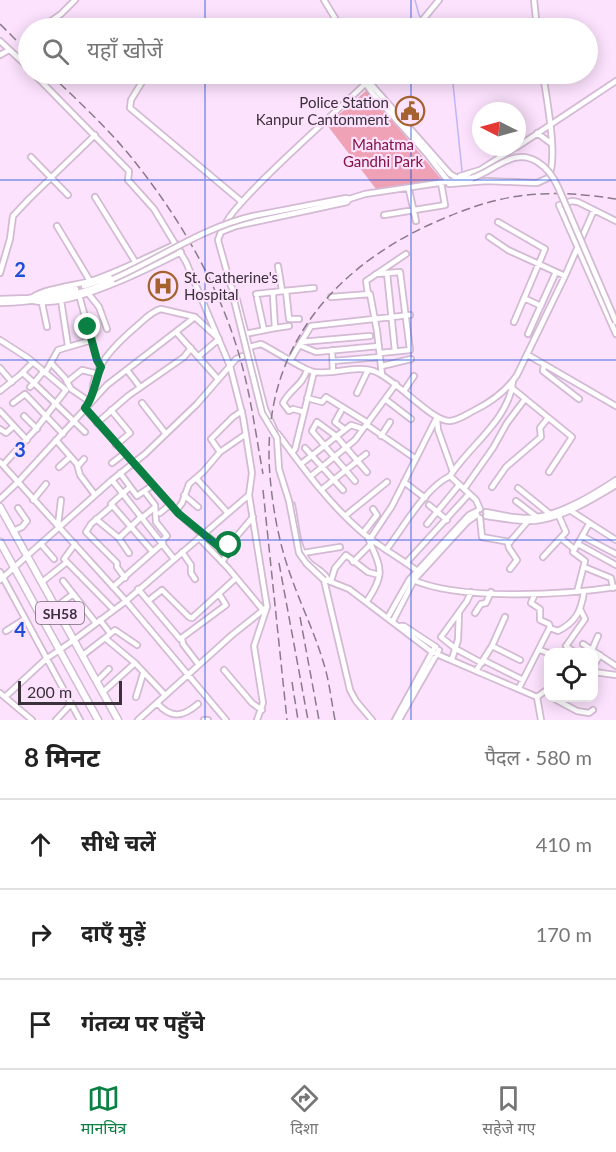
<!DOCTYPE html>
<html lang="hi">
<meta charset="utf-8">
<style>
body{margin:0;font-family:Lato,"Noto Sans Devanagari",sans-serif;background:#f6f6f6;color:#222}
.controls{position:absolute;right:18px;bottom:18px;display:grid;overflow:hidden;border-radius:12px;box-shadow:0 3px 15px #0003}
.controls button{width:54px;height:54px;display:grid;place-items:center;padding:0;border:0;border-bottom:2px solid #e0e0e0;background:#fff;color:#222;font:30px sans-serif}
.compass{position:absolute;left:472px;top:102px;width:54px;height:54px;border-radius:50%;background:#fff;box-shadow:0 3px 15px #0003;rotate:276deg}
.scale{position:absolute;left:18px;bottom:15px;width:104px;box-sizing:border-box;padding-left:6px;border:3px solid #3b313b;border-top:0;font-size:16px;line-height:21px;white-space:nowrap;color:#3b313b;-webkit-text-stroke:4px #fce2fd;paint-order:stroke}
.stop{position:absolute;width:18px;height:18px;margin:-14px;border:4px solid #0b8043;border-radius:50%;background:#fff}
.stop.end{background:#0b8043;border-color:#fff;box-shadow:0 2px 6px #0008}
.list{margin:0;padding:0;list-style:none}
h2{display:flex;justify-content:space-between;align-items:center;height:78px;margin:0;padding:0 24px;font-size:26px}
h2 small{font-size:20px;font-weight:400;color:#767676}
.list li{display:grid;grid-template-columns:39px 1fr auto;gap:18px;align-items:center;box-sizing:border-box;height:90px;padding:0 24px;border-top:2px solid #e0e0e0}
.list b{display:block;font-size:22px;white-space:nowrap}
.list em{font-size:20px;font-style:normal;color:#767676}
.icon{flex:none;width:33px;height:33px;fill:none;stroke:currentColor;stroke-width:2;stroke-linecap:round;stroke-linejoin:round}
.map{position:relative;flex:none;width:616px;height:720px;overflow:hidden}
.search{position:absolute;background:#fff;box-shadow:0 3px 15px #0003;left:18px;right:18px;top:18px;height:66px;display:flex;align-items:center;gap:15px;box-sizing:border-box;padding:0 21px;border-radius:33px;color:#767676;font-size:22px}
.sheet{height:348px;background:#fff}
nav{display:flex;justify-content:space-around;align-items:center;box-sizing:border-box;height:84px;border-top:2px solid #e0e0e0;background:#fff;font-size:16px;color:#767676}
nav a{display:grid;justify-items:center;gap:3px}
nav .on{color:#0b8043}
.map>svg:first-child{display:block}
.green{fill:#efa2b6}
.lines{fill:none;stroke-linecap:round;stroke-linejoin:round}
.stream{stroke:#beb6fa;stroke-width:1.5}
.minor-casing{stroke:#d3bad3;stroke-width:8}
.major-casing{stroke:#d3bad3;stroke-width:9}
.minor{stroke:#fff;stroke-width:4.5}
.major{stroke:#fff;stroke-width:6}
.rail{stroke:#8a7a8b;stroke-width:1.5;stroke-dasharray:9 4.5;stroke-linecap:butt}
.minor-bridge-casing{stroke:#d3bad3;stroke-width:8;stroke-linecap:butt}
.minor-bridge{stroke:#fff;stroke-width:4.5}
.route{stroke:#0b8043;stroke-width:8}
.grid{fill:none;stroke:#1d4ed8;stroke-width:1.5;stroke-opacity:0.55}
.labels{text-anchor:middle;dominant-baseline:central;stroke-width:4.5;stroke-linejoin:round;paint-order:stroke}
.shield{fill:#fce2fd;stroke:#756675;stroke-width:1.5}
.shield-label{font-size:14px;font-weight:bold;fill:#3b313b}
.poi-label{font-size:15px;fill:#3b313b;stroke:#fce2fd;text-anchor:end}
.park-label{font-size:15px;fill:#831242;stroke:#fce2fd}
.grid-label{font-size:20px;text-anchor:middle;font-weight:bold;fill:#1d4ed8;stroke:#fce2fd;stroke-width:4.5;stroke-linejoin:round;paint-order:stroke}
</style>
<div class="map">
<svg width="616" height="720" viewBox="0 0 616 720">
<rect width="100%" height="100%" fill="#fce2fd"/>
<path class="green" d="M367 90 441 179 376 189 327 125Z"/>
<g class="lines">
<path class="stream" d="M415 0 419 15 430 28
M452 74 462 171"/>
<g class="minor-casing">
<path id="minor" d="M324 0 341 28
M534 0 537 28
M41 28 61 14 75 0
M416 28 439 0
M0 41 28 67
M0 55 9 50
M34 74 129 171 128 180 154 209 186 262 230 366 243 417 252 473 249 495 267 607 254 646 263 703 257 720
M132 74 142 82 131 100 130 108 242 202
M362.5 80a3.5 3.5 0 1 1 7 0a3.5 3.5 0 1 1-7 0Z
M369 82 450 174 459 179
M366 84 373 94 427 154 448 181
M537 133 552 144
M517 147 616 81
M31 157 68 195
M460 176 480 170 516 147
M449 184 487 181 537 183 548 178C559 160 546 96 543 74
M409 190 416 221
M95 197 136 263
M384 215 445 205 441 183
M253 216 346 198 349 199 365 194 472 178
M616 221 578 202 572 201 559 205 616 334
M498 222 545 249 514 322
M57 226 90 281
M225 226C227 207 344 105 365 84
M489 237 508 250 565 276
M278 266 282 291
M0 273 10 239 13 216 29 199 95 135
M387 273 395 351
M376 274 400 272 410 350 380 353
M229 281 237 300 265 409 278 438
M230 283 218 240 221 232 236 226 347 202 349 199
M84 286 109 278 113 279
M286 291 289 319H299
M88 293 99 307 107 329
M256 294 274 292
M368 294 366 281 406 254
M79 295 97 360 101 367
M33 297C43 289 76 285 91 281 120 271 148 257 176 244
M331 297 370 294 377 331 382 375
M257 298 264 330
M524 298 541 306
M0 299 29 298 76 289
M61 300 68 346
M34 301C68 309 150 268 181 252
M0 303C27 303 92 294 113 279
M42 303 47 327
M275 328 289 326
M176 332 218 379
M245 334 275 328 273 296 274 292 314 288
M528 334 556 272
M0 340 28 358 66 390 35 430 3 465
M301 342 370 336
M299 345 316 352 379 346
M249 347 261 344C274 350 303 370 314 372 334 375 355 365 374 371 396 379 432 422 450 421 459 420 467 414 475 410 491 402 507 390 517 375L565 276 594 210
M332 350 333 372
M528 355 616 406
M291 359 311 326 410 315
M333 361 380 357
M52 364 65 378 71 389 90 402
M544 365 543 371 579 399
M382 366 411 359
M0 368 12 382
M127 370 140 387
M43 372 34 383 85 432
M23 373 34 383 30 387
M45 373 58 350 92 340
M67 382 82 370 98 374
M512 388 572 437 549 472
M0 391 20 375 32 363
M404 391 414 376
M357 393 368 370
M307 398 322 402 326 397 368 423
M93 399C88 369 118 342 138 325 145 319 152 311 161 309L195 317
M385 399 411 419
M13 403 25 394 63 434
M142 403 166 434
M85 408 179 514 203 535
M111 410 130 433 116 445
M0 411 27 440
M341 411 335 422 344 429
M304 412 293 409 289 411 283 403C289 390 303 385 307 370
M24 416 37 429
M437 420 438 430 453 472
M97 423 128 396 184 357 191 348
M367 425 416 459
M0 429 6 433 14 426
M278 434C303 468 330 505 363 533 381 548 402 559 420 573
M381 436 390 422
M56 440 77 464 80 475 95 495
M305 448 343 490
M220 452 211 439 233 417 242 411
M292 453 295 449 314 372
M0 462 126 601 226 720
M112 463 125 453
M301 464 351 425 363 429
M78 466 84 459
M59 467 70 457
M120 473 137 496 153 485
M311 476 355 440 396 384
M196 478 228 513
M112 480 174 559
M355 481 312 431 317 422 336 436 367 472
M404 482 425 498
M130 487 111 504 153 552
M492 487 506 467 541 437 540 428 548 418
M518 488 550 514
M464 489 493 448 507 423 525 399
M321 490 366 454
M145 492 155 505 156 522 167 536 162 541
M184 495 198 507
M0 499 18 482 107 385 195 317 219 339 199 356
M33 500 46 484
M516 501 537 517
M292 505C296 523 296 545 307 560 313 568 324 570 328 580
M429 505 447 520
M112 506 91 524 86 532 117 563V567L125 578
M480 509 476 500 450 476C469 446 509 420 513 381
M568 509 616 540
M176 511 182 503 189 484 203 472 220 452 246 434
M486 512C502 515 521 520 537 517 564 513 593 495 616 480
M160 513 171 504
M345 516 387 482
M486 516C500 518 514 521 528 521 556 522 593 499 616 485
M142 518 155 507
M480 518 482 537 510 542
M96 519 119 538 141 517
M427 524 459 485
M58 525 61 500
M13 531 22 527 27 521 18 508
M363 533 377 515 373 509
M205 534 228 553
M582 536 616 554
M118 537 129 553
M199 538 228 568 263 610
M561 538 574 549
M370 539 392 506 437 417
M41 544 54 559
M75 544 64 559 114 610
M578 544 616 565
M386 550C403 528 425 488 450 476
M182 552 191 565V573L195 579
M303 553 340 547
M543 557 566 532 558 514
M222 562 229 551 230 544 253 517
M353 562 371 544
M406 563 469 494
M584 567 611 578 613 588
M510 569 517 560 509 548 508 544 528 521
M0 572 80 720
M411 579C457 601 565 595 616 587
M0 580 112 480 145 454 197 404 236 359 250 353
M324 580 350 690 356 701 372 720
M326 580 349 589 432 652 537 697 541 720
M63 581 96 623
M331 581 335 568 346 555 368 572 379 575
M42 582 67 562
M113 587 163 543
M138 589 180 639 226 605 219 594
M471 592 467 601 441 637 456 649 482 663
M577 592 585 561 573 552 589 524
M148 601 162 590 189 617 192 618 236 578
M367 601C386 573 381 568 368 538
M56 607 73 594
M475 613 481 604 486 603 491 592
M388 617 409 580 469 515 477 511
M100 620 110 633
M393 621 414 580 467 522 477 515
M400 626H404L436 647
M550 628 558 631C576 622 581 611 584 592
M6 631 25 619
M105 638 115 630 137 645
M182 639 183 644 199 665
M583 644 616 666
M492 646 520 660
M540 650 548 653
M592 650 598 636
M574 652 566 646 585 619 580 609
M83 655 105 638 135 663 103 692
M452 659 458 640 459 612
M483 660 523 680
M135 663 165 695
M594 665 600 655
M224 670 252 703 262 710
M476 671 492 646 505 617
M594 672 616 675
M97 681 109 669
M519 688 550 627 549 624 540 620V609L531 603 535 594
M0 693 32 720
M5 697 46 659 74 640 126 601 249 495
M136 697 143 674
M537 697 548 689
M553 698 577 711 589 713 593 710
M157 703C171 719 183 717 198 704
M56 720 71 704
M138 720 232 635 267 607
M204 720H208
M395 720 435 647
M399 720 439 650"/>
</g>
<g class="major-casing">
<path id="major" d="M0 507 118 720
M0 542 98 720"/>
</g>
<use href="#minor" class="minor"/>
<use href="#major" class="major"/>
<path class="rail" d="M0 24 28 52
M50 74C79 102 110 130 135 162 181 220 220 287 240 358 251 396 256 436 263 474
M263 490 287 720
M279 563 308 720
M300 617 319 720
M292 682 298 720
M335 720C331 699 329 678 322 658 314 632 302 607 293 582 280 548 273 512 270 476 260 357 326 272 431 224 462 210 492 199 526 195 556 192 586 194 616 199"/>
<g class="minor-bridge-casing">
<path id="minor-bridge" d="M472 178C485 174 494 166 506 161 530 149 549 167 558 187L616 322
M113 279C161 258 202 228 253 216
M234 300 262 413 277 438 279 469 289 501 299 553 306 563 324 580"/>
</g>
<use href="#minor-bridge" class="minor-bridge"/>
</g>
<g class="lines">
<path class="route" d="M88 327 97 360 101 367C95 381 94 397 85 408L179 514 228 554 229 545"/>
</g>
<path class="grid" d="M205 0V28M411 0V28M205 74V720M411 74V720M0 180H616M0 360H616M0 540H616"/>
<defs>
<g id="civic-ring" transform="scale(1.5)"><circle r="9.5" fill="#fce2fd" stroke="#a4632e" stroke-width="1.5"/><path d="M-.6-6.5H3V-4.5H.6V-3L4-1V1h2V6H-6V1h2V-1L-.6-3ZM-1.2 2.5V6h2.4V2.5Z" fill="#a4632e"/></g>
<g id="hospital-ring" transform="scale(1.5)"><circle r="9.5" fill="#fce2fd" stroke="#a4632e" stroke-width="1.5"/><path d="M-5-5h3v3.5h4V-5h3V5h-3V1.5h-4V5h-3Z" fill="#a4632e"/></g>
</defs>
<g fill-rule="evenodd">
<use href="#civic-ring" x="410" y="111"/>
<use href="#hospital-ring" x="163" y="286"/>
</g>
<g class="labels">
<rect class="shield" x="36" y="602" width="48" height="22" rx="4.5"/>
<g class="shield-label">
<text x="60" y="613">SH58</text>
</g>
<g class="poi-label">
<text x="389" y="102">Police Station<tspan x="389" dy="17">Kanpur Cantonment</tspan></text>
<text x="184" y="277" text-anchor="start">St. Catherine's<tspan x="184" dy="17">Hospital</tspan></text>
</g>
<g class="park-label">
<text x="383" y="144">Mahatma<tspan x="383" dy="17">Gandhi Park</tspan></text>
</g>
</g>
<g class="grid-label">
<text x="20" y="277">2</text>
<text x="20" y="457">3</text>
<text x="20" y="637">4</text>
</g>
</svg>
<div class="controls">
<button><svg class="icon" aria-label="locate" viewBox="0 0 24 24"><circle cx="12" cy="12" r="6"/><path d="M12 2v4M12 18v4M2 12h4M18 12h4"/></svg></button>
</div>
<svg class="compass" viewBox="-18 -18 36 36"><path d="M0-13l5 13h-10z" fill="#e53935"/><path d="M0 13l5-13h-10z" fill="#767676"/></svg>
<div class="scale">200 m</div>
<div class="stop" style="left:229px;top:545px"></div>
<div class="stop end" style="left:88px;top:327px"></div>
<div class="search"><svg class="icon" aria-label="search" viewBox="0 0 24 24"><circle cx="10" cy="10" r="6"/><path d="M15 15l6 6"/></svg>यहाँ खोजें</div>
</div>
<section class="sheet">
<h2>8 मिनट<small>पैदल · 580 m</small></h2>
<ul class="list">
<li><svg class="icon" aria-label="ahead" viewBox="0 0 24 24"><path d="M12 20V5M6 11l6-6 6 6"/></svg><div><b>सीधे चलें</b></div><em>410 m</em></li>
<li><svg class="icon" aria-label="right" viewBox="0 0 24 24"><path d="M7 20v-9h11M14 6l5 5-5 5"/></svg><div><b>दाएँ मुड़ें</b></div><em>170 m</em></li>
<li><svg class="icon" aria-label="arrive" viewBox="0 0 24 24"><path d="M6 21V4h12l-3 4 3 4H6"/></svg><div><b>गंतव्य पर पहुँचे</b></div></li>
</ul>
</section>
<nav>
<a class="on"><svg class="icon" aria-label="map" viewBox="0 0 24 24"><path d="M3 6l6-2 6 2 6-2v14l-6 2-6-2-6 2zM9 4v14M15 6v14"/></svg>मानचित्र</a>
<a><svg class="icon" aria-label="directions" viewBox="0 0 24 24"><path d="M12 3l9 9-9 9-9-9zM9 14v-3h6M13 9l2 2-2 2"/></svg>दिशा</a>
<a><svg class="icon" aria-label="saved" viewBox="0 0 24 24"><path d="M7 4h10v16l-5-4-5 4z"/></svg>सहेजे गए</a>
</nav>
